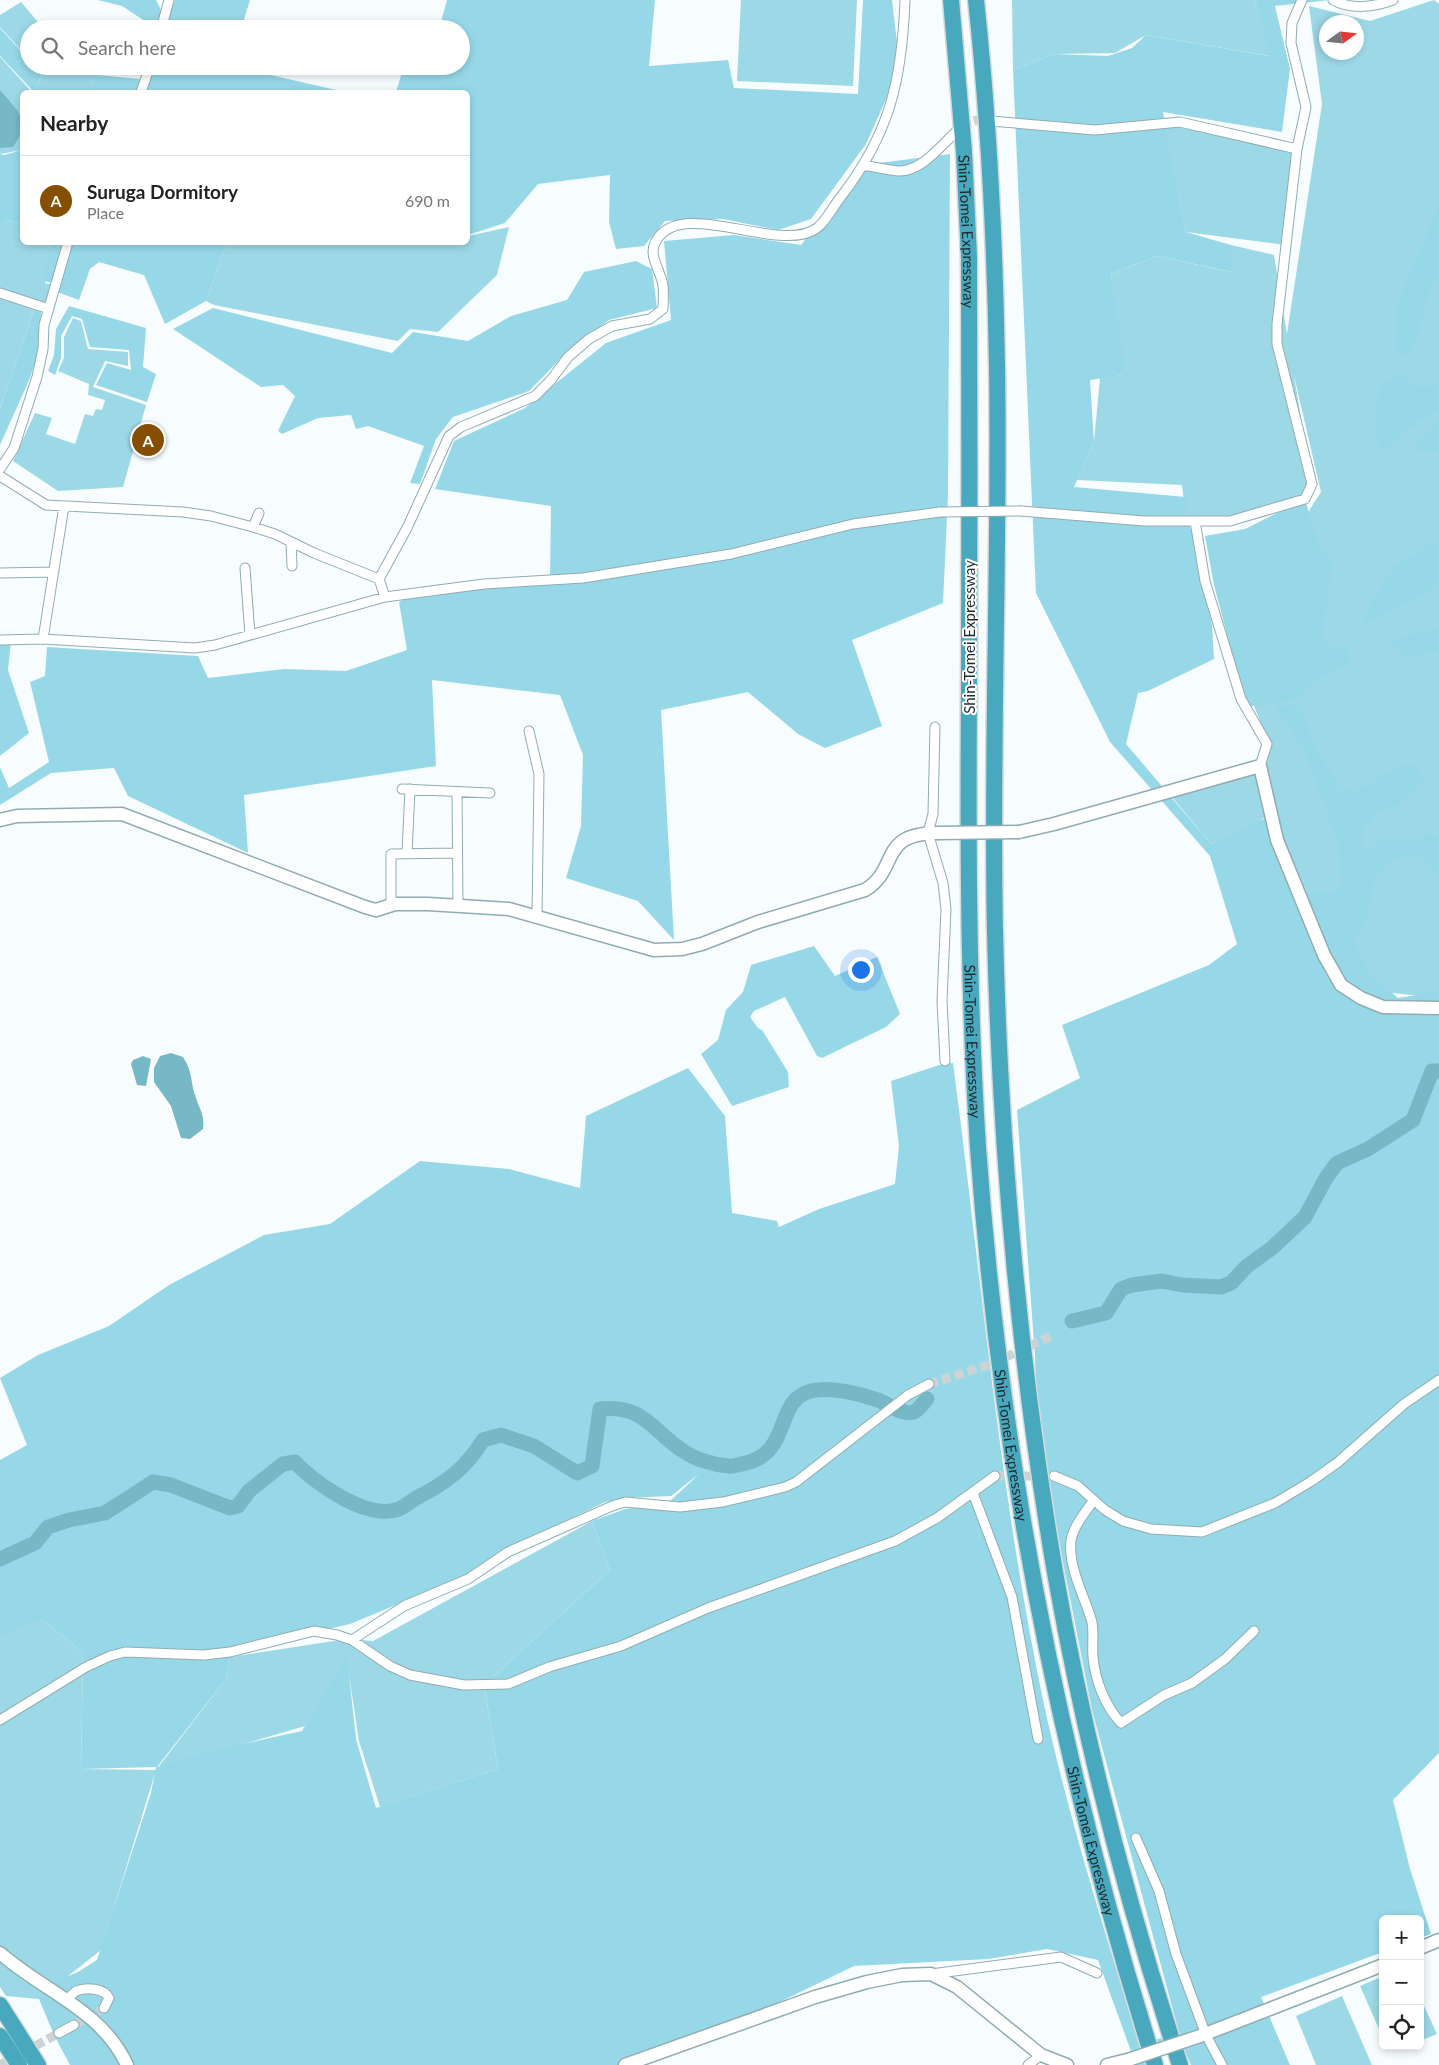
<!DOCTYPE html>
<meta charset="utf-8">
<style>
body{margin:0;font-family:Lato,sans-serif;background:#f6f6f6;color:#222}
.controls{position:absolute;right:15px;bottom:15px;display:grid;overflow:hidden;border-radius:8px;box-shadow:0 2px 8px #0003}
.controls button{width:45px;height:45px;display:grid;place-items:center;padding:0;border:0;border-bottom:1px solid #e0e0e0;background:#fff;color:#222;font:25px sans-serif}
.compass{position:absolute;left:1319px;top:15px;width:45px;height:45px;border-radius:50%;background:#fff;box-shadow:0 2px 8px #0003;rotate:75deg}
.you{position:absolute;left:860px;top:969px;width:18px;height:18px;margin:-12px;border:4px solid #fff;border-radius:50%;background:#1a73e8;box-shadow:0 0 0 8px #1a73e833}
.badge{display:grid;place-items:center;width:32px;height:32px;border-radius:50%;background:#864e00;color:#fff;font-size:16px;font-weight:700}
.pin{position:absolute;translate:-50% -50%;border:2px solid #fff;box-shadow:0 1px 5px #0006}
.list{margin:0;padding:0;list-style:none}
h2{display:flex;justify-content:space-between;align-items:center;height:65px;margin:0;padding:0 20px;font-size:21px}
h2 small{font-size:16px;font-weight:400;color:#767676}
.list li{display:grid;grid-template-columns:32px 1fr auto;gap:15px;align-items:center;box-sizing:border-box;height:90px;padding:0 20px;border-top:1px solid #e0e0e0}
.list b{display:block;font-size:19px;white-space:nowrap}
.list p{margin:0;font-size:16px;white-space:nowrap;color:#767676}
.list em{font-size:16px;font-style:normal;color:#767676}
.icon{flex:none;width:28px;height:28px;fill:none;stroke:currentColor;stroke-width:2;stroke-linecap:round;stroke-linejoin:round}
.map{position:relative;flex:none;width:1439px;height:2065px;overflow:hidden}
.search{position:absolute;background:#fff;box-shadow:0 2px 8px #0003;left:20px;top:20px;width:450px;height:55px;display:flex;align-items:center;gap:12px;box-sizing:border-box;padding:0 18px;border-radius:28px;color:#767676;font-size:19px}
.panel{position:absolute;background:#fff;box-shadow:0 2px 8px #0003;left:20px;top:90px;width:450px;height:155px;border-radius:8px}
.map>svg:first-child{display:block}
.green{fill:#9dd8e6;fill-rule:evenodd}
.forest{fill:#97d8e8;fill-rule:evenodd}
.water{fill:#77b8c7}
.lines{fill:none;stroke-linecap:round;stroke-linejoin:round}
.river{stroke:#77b8c7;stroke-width:15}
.street-tunnel{stroke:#ccd3d5;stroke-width:9;stroke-dasharray:9 4.5;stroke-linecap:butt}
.street-casing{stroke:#8facb3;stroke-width:11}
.secondary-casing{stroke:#8facb3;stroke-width:15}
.highway-casing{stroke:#d6d9d9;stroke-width:19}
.street{stroke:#fff;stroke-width:9}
.secondary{stroke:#fff;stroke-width:12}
.highway{stroke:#48a9be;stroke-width:16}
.street-bridge-casing{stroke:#8facb3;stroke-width:11;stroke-linecap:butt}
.secondary-bridge-casing{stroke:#8facb3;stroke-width:15;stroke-linecap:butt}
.street-bridge{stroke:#fff;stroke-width:9}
.secondary-bridge{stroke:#fff;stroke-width:12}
.labels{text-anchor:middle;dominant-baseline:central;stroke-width:4;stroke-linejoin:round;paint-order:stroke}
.street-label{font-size:15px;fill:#1e2a2d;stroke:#fff}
</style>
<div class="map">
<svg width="1439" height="2065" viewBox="0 0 1439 2065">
<rect width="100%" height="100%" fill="#f7fdff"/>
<path class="green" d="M741 0H857L853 86 737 81Z
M1012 0H1255L1270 56 1146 35 1115 53 1054 54 1013 70Z
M1434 0 1439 4V998H1436L1343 987 1280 839 1261 762 1269 743 1248 691 1303 520 1321 492 1294 376 1312 484 1292 503 1230 521 1186 519 1182 485 1077 480 1094 442 1100 378 1123 375 1111 274 1157 256 1231 272V245L1274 255 1287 334 1322 104 1309 6 1370 21ZM1326 22H1356V52H1326Z
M21 2 44 29H29V59L0 27V15Z
M0 57 32 92H22V150L0 154Z
M35 66H82L97 75 89 92H34L42 74Z
M1165 125 1297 149 1286 245 1186 232Z
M7 220 22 224V242L50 243 45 283 54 285 45 311 0 294V226Z
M509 227 497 275 438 332 410 329 398 341 214 305 206 301 226 245 249 242H468V236Z
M0 297 34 310 0 409Z
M73 318 81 321 88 349 128 352V366L105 361 93 387 146 405 123 487 58 491 13 461 35 413 52 418 46 434 75 444 85 414 93 416 96 409 102 410 105 400 88 395 89 384 58 371 64 358V337Z
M1258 771 1266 817 1211 844 1172 797Z
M592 1521 610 1570 484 1685 498 1769 380 1807 359 1741 347 1662 305 1726 156 1770 101 1950 39 1999 6 1996 0 1987V1629L42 1619 83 1653 81 1769 156 1770 226 1679 229 1657 347 1639 373 1641Z
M1383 1976V2038L1360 1986Z
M1342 1996 1372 2065H1316L1296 2016Z
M1420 1997 1437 2034 1420 2041Z"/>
<path class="forest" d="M98 0H156L161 10 157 29 122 6Z
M175 0H250L241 29H164Z
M447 0H655L649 66 728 60 734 88 858 94 863 0H892L900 68 866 144 811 219 778 230 723 219 665 221 644 246 616 249 609 222 610 175 538 184 505 223 468 235V92H396L404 66H461V29H439Z
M1255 0H1330L1275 6 1290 69 1282 132 1163 112 1186 232 1231 245 1232 272 1157 256 1111 274 1123 356V375L1090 380 1094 442 1074 487 1186 497V519L1193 534 1212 625 1214 659 1148 691 1138 693 1126 744 1211 844 1256 821 1268 818 1304 905 1310 891 1332 894 1341 883 1338 843 1303 747 1275 707 1301 705 1314 744 1340 789 1357 791 1394 769 1413 762 1424 781 1399 804 1378 814 1362 830 1366 851 1384 838 1416 840 1431 833 1439 837V870L1437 875 1415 854 1391 861 1376 875 1364 927 1353 939 1369 972 1398 998 1436 992 1439 989V1753L1393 1800 1410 1869 1431 1934 1420 1938V1919H1383V1952L1261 1997 1290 2065H1191L1181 2043 1147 2054 1150 2065H1136L1098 1960 1047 1949 988 1959 854 1966 711 2035 637 2065H70L54 2035 39 1999 54 1982 78 1972 97 1960 151 1793 156 1767 81 1769 83 1653 42 1619 0 1636V1460L27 1445 0 1378 38 1355 109 1326 169 1285 264 1235 330 1224 420 1161 509 1169 580 1188 586 1116 688 1068 725 1116 732 1213 777 1221 779 1227 819 1209 895 1184 899 1146 891 1081 939 1065 953 1063C981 1275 999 1490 1043 1700 1068 1816 1104 1929 1139 2043L1177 2035V2025L1092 1710 1061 1552 1037 1417 1035 1357 1017 1110 1080 1078 1062 1025 1209 965 1237 944 1210 856 1110 742 1036 593 1013 70 1054 54 1108 56 1132 48 1146 35 1269 56ZM699 1474 667 1504 625 1509 592 1521 610 1570 484 1685 498 1769 376 1808 356 1739 347 1656 302 1731 207 1752 157 1767 226 1679 230 1652 350 1624 461 1578 504 1551 605 1502 624 1498 671 1496Z
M0 28 29 60V66H35L42 74 34 92 0 56Z
M151 66H231L345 92H142Z
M97 75 141 79 138 92H89Z
M22 150V224L7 220 0 226V154L4 155Z
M950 154 948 495 943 603 852 640 882 726 825 748 798 734 748 692 661 710 674 940 638 901 566 878 581 826 583 755 560 695 432 680 436 766 244 795 248 853 128 796 114 768 51 773 0 805V767L9 788 49 762 30 682 45 676 47 647 198 656 208 678 284 669 346 671 407 650 399 602 409 597 550 581 551 506 435 489 454 441 525 408 606 343 671 320 664 241 734 235 801 245 863 165Z
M1439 205V276L1428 294 1423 318 1412 351 1395 358 1399 299Z
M50 243H64L52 283 44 281Z
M70 243H249L226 245 206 301 165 324 144 275 99 262 90 269 79 300 57 292Z
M636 261 652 269 657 308 609 320 568 351 529 391 453 417 436 439 420 484 410 483 424 446 368 426 356 429 351 415 318 418 282 434 278 431 295 396 283 385 261 387 173 329 213 308 392 353 413 332 468 341 511 316 567 300 584 272Z
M69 306 146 328 143 367 156 374 147 402 96 385 107 363 131 370 129 350 90 347 82 319 72 316 61 336V358L55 375 48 371 54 355 56 329Z
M34 310 41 312 39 350 30 378 0 445V409Z
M1400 373 1421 388 1439 384V410C1416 420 1401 440 1379 453L1376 414 1379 386Z
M1439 421V450L1411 452Z
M1305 499 1320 549 1332 561 1325 620 1321 638 1337 649 1345 645 1351 661 1311 683 1296 700 1246 707 1214 585 1205 536 1245 529Z
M1439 540V583L1430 591 1361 625 1370 605 1393 567Z
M1439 629V649L1411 659 1390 643 1413 634Z
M11 641 8 670 29 733 0 756V642Z
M814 946 835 976 877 957 900 1014 886 1027 822 1058 817 1056 785 997 754 1011 750 1017 758 1028 762 1030 788 1072 789 1087 732 1106 701 1054 718 1040 726 1010 743 992 751 965Z"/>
<path class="water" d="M0 90C18 112 32 119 13 147L0 148Z
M171 1053 183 1057C193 1073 190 1079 195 1095 199 1108 205 1115 203 1129L190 1139 181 1138 171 1106 154 1082V1068L160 1056Z
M143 1056 151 1059 146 1086 137 1085 131 1064 133 1060Z"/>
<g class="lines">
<path class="river" d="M1072 1321 1106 1313 1121 1289 1132 1285 1162 1281 1182 1285 1221 1287 1231 1283 1247 1266 1272 1248 1305 1217 1326 1178 1337 1163 1368 1149 1413 1120 1432 1071H1439
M0 1559 35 1543 48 1527 69 1520 105 1513 153 1482 171 1485 230 1508 238 1506 249 1491 283 1464 295 1462C314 1483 368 1521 399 1509 406 1506 412 1500 418 1497 446 1483 467 1467 483 1440L501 1435 534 1446 577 1473 592 1466 600 1409C647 1404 653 1434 688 1454 698 1460 716 1465 728 1466 733 1467 740 1464 746 1463 792 1452 774 1400 811 1391 829 1386 861 1394 878 1400 888 1404 903 1416 914 1412 919 1410 923 1403 927 1399"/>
<path class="street-tunnel" d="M962 127C970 120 978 119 989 120
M929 1384 991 1364 1051 1336
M995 1476H1054
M74 2025 104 2008
M0 2065 59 2033"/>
<g class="street-casing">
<path id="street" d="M1333 0C1351 10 1374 7 1393 0
M161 29 169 0
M141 92 150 66
M991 121 1095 130 1180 122 1297 149
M863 165C875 167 887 170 898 171 922 172 942 144 958 130
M0 293 49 309
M0 469 14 448 37 377 43 349 44 325 68 242
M0 476 46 505 183 512 211 516 253 527 275 534 314 553 379 579
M1021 511 1144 521H1195L1205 581 1241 699 1267 744 1260 766
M1195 521H1230L1305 499 1312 484 1277 344V324L1297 149 1306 107 1291 43 1292 23 1302 0
M253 527 259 513
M291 542 292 566
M245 568 250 635
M0 573 54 572
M385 597 379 579 407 528 449 436 461 427 535 396 551 380 568 357 589 339 612 326 650 319 663 309C663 302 664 294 663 286 662 273 648 256 655 243 678 194 780 256 817 228 826 221 833 207 840 198 890 134 902 80 905 0
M43 639 64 506
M0 640 43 639 195 648 215 645 385 597 484 584 583 578 731 554 853 524 940 512
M935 727 933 814 928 833 943 883 946 909 942 1001 945 1061
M529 731 539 774 537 917
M402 789 490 793
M457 792 458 905
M407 853 410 789
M391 905V854L457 853
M1054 1476 1078 1486 1105 1510 1123 1521 1151 1529 1202 1532 1275 1503 1310 1482 1337 1463 1404 1404 1439 1380
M973 1493 1012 1597 1038 1739
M1093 1501C1086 1512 1073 1526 1071 1541 1068 1568 1085 1597 1092 1622 1094 1634 1092 1645 1093 1657 1095 1680 1105 1706 1121 1723L1164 1695 1192 1683 1225 1659 1254 1631
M352 1640 404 1606 468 1579 508 1552 612 1506 625 1502 680 1507 723 1502 785 1487 796 1482 908 1395 929 1384
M0 1720 86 1667 110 1656 125 1652 204 1655 230 1652 314 1631 337 1635 352 1640 390 1666 410 1675 464 1685 508 1684 549 1667 621 1646 708 1608 895 1541 937 1518 995 1476
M1136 1838 1159 1891 1176 1954 1206 2035 1222 2065
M931 1974 1061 1957 1097 1973
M66 2000C69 1998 73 1993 76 1991 86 1987 104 1988 109 1998L104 2008
M59 2033 74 2025
M1028 2065 1041 2055"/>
</g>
<g class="secondary-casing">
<path id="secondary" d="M0 820 17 816 122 814 365 907 376 910 395 904H428L509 909 654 950 682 949 702 944 758 922 865 890C900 869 877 834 937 833
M1019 832 1054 824 1260 766 1277 840 1324 955 1341 985 1361 998 1383 1007 1439 1008
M1420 1948 1439 1940
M0 1953C43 1991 102 2010 127 2065
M1200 2036 1383 1965
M625 2065 815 1997 867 1982 902 1975 931 1974 957 1987 1041 2055 1067 2065
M1107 2065 1131 2059"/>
</g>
<g class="highway-casing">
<g id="highway">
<path id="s1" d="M951 0 964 152 969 257C970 401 969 544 969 688 968 841 968 995 978 1147 1000 1459 1061 1767 1155 2065"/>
<path d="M976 0C989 121 995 244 997 366 1000 555 991 743 995 932 1000 1148 1019 1364 1056 1578 1085 1742 1128 1906 1180 2065"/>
<path d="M0 2005 38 2065"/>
<path d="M0 2036 19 2065"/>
</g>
</g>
<use href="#street" class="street"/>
<use href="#secondary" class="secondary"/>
<use href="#highway" class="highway"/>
<g class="street-bridge-casing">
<path id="street-bridge" d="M940 512 1021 511"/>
</g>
<g class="secondary-bridge-casing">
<path id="secondary-bridge" d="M937 833 1019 832
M1131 2059 1200 2036"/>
</g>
<use href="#street-bridge" class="street-bridge"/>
<use href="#secondary-bridge" class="secondary-bridge"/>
</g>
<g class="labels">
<g class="street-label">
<text stroke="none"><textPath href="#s1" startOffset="232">Shin-Tomei Expressway</textPath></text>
<text transform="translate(969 637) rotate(-90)">Shin-Tomei Expressway</text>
<text stroke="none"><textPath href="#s1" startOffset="1042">Shin-Tomei Expressway</textPath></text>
<text stroke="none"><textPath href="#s1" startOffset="1448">Shin-Tomei Expressway</textPath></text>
<text stroke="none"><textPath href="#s1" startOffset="1852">Shin-Tomei Expressway</textPath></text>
</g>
</g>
</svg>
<div class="controls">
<button>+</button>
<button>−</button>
<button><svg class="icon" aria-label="locate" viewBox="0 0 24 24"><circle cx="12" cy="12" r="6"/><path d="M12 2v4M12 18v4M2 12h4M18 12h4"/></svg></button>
</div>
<svg class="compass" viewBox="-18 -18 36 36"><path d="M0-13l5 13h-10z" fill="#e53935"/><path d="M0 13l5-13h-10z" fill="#767676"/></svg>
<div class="you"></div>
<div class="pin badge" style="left:148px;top:440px">A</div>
<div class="search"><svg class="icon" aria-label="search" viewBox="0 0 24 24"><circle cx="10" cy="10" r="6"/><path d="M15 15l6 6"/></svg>Search here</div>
<section class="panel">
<h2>Nearby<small></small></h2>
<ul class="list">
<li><span class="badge">A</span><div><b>Suruga Dormitory</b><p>Place</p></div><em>690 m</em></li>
</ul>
</section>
</div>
